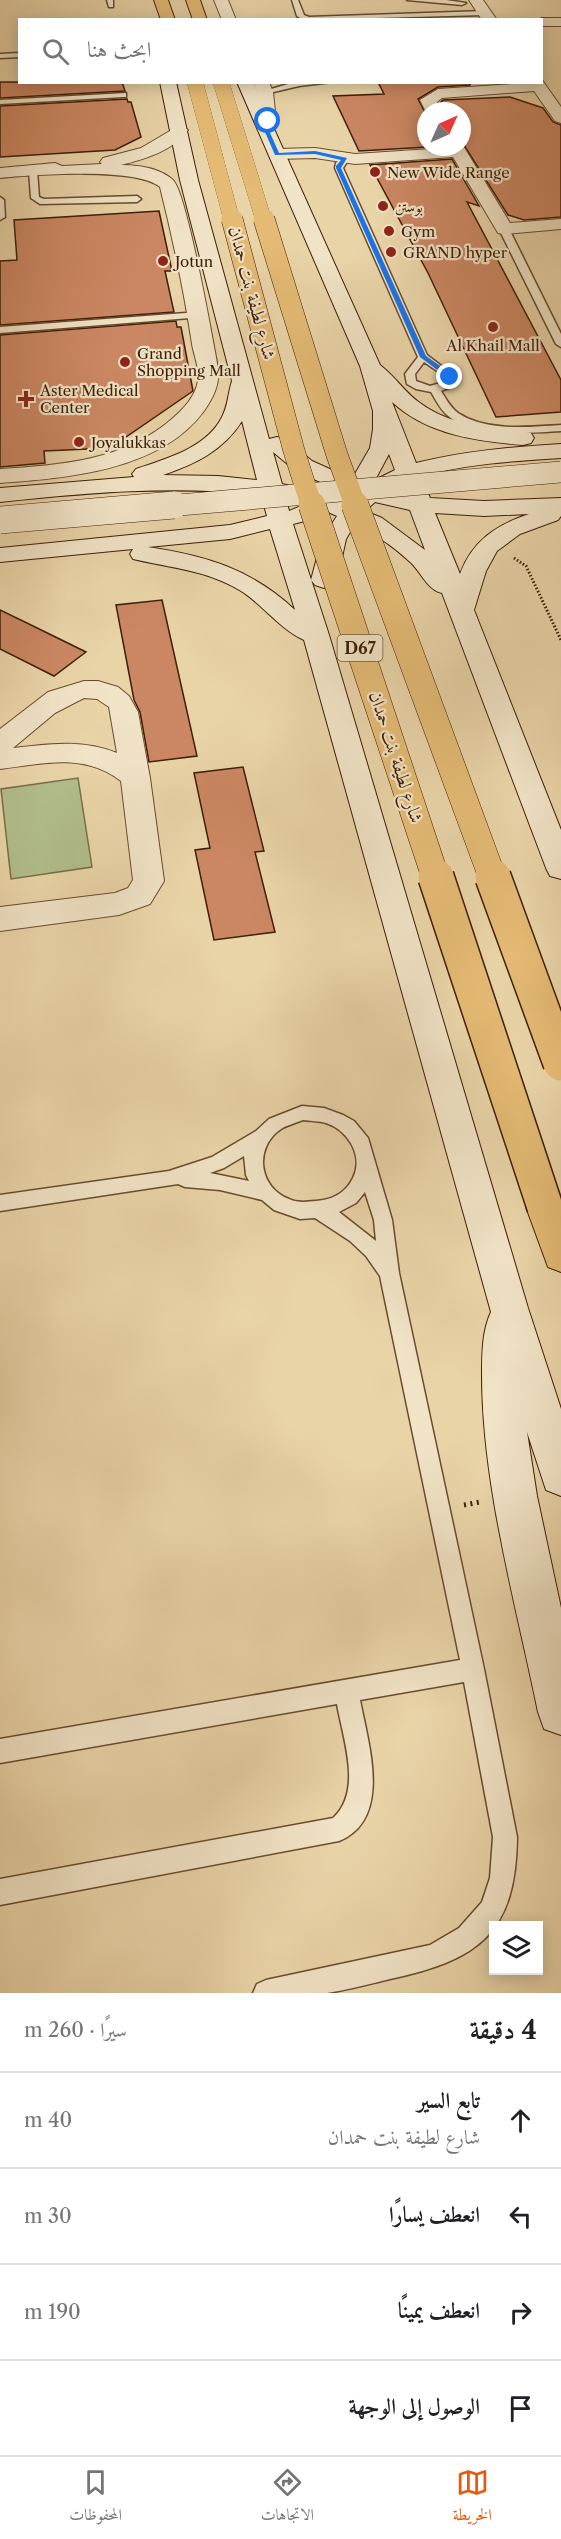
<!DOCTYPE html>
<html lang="ar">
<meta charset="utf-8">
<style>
body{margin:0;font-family:"Libre Caslon Text",Amiri,serif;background:#f6f6f6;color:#202124;direction:rtl}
.controls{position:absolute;right:18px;bottom:18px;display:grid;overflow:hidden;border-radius:0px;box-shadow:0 3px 15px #0003}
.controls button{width:54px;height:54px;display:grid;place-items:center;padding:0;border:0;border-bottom:2px solid #e0e0e0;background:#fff;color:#202124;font:30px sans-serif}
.compass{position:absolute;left:417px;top:102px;width:54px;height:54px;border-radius:50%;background:#fff;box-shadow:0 3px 15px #0003;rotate:45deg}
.stop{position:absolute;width:18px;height:18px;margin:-14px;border:4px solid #1a73e8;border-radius:50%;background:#fff}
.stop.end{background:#1a73e8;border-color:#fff;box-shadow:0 2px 6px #0008}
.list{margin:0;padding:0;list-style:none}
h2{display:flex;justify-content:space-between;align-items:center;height:78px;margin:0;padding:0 24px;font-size:26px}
h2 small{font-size:20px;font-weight:400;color:#757577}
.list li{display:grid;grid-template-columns:39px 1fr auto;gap:18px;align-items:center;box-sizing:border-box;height:96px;padding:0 24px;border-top:2px solid #e0e0e0}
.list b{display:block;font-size:22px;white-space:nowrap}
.list p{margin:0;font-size:20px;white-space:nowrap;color:#757577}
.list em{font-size:20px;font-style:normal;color:#757577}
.icon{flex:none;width:33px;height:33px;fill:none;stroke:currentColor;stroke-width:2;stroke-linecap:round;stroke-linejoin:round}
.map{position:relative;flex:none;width:561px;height:1993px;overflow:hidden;direction:ltr}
.search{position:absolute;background:#fff;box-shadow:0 3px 15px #0003;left:18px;right:18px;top:18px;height:66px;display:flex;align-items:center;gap:15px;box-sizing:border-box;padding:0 21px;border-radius:0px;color:#757577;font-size:22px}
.sheet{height:462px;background:#fff}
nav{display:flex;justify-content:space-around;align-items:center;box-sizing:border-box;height:84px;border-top:2px solid #e0e0e0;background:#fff;font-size:16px;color:#757577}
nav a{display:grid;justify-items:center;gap:3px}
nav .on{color:#ea580c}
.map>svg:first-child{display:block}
.green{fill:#b1be8b;stroke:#776e48;stroke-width:1.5}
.building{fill:#cb8763;stroke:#3d1e06;stroke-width:1.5}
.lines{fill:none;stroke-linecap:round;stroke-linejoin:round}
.lane-casing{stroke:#684c2e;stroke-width:3}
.street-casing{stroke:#684c2e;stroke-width:2}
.secondary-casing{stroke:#3d1e06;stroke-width:2}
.primary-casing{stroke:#3d1e06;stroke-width:2}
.path-far1{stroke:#3d1e06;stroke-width:3;stroke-dasharray:1.5 2;stroke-linecap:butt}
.path{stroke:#3d1e06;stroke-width:5;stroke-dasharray:2 4.5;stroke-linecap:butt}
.lane{fill:#f1e3c6;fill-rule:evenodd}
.street{fill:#f1e3c6;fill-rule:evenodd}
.secondary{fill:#f1e3c6;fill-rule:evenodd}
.primary{fill:#e4ba74;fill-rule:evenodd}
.secondary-bridge-far1-casing{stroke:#3d1e06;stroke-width:22;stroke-linecap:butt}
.secondary-bridge-casing{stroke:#3d1e06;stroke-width:28;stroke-linecap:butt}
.primary-bridge-far3-casing{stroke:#3d1e06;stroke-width:16;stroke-linecap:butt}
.primary-bridge-far2-casing{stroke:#3d1e06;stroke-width:22;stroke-linecap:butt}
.primary-bridge-far1-casing{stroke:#3d1e06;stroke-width:28;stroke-linecap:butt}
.primary-bridge-casing{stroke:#3d1e06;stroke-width:38;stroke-linecap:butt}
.secondary-bridge-far1{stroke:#f1e3c6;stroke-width:21}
.secondary-bridge{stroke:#f1e3c6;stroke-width:27}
.primary-bridge-far3{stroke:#e4ba74;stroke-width:16}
.primary-bridge-far2{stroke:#e4ba74;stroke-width:21}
.primary-bridge-far1{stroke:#e4ba74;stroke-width:27}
.primary-bridge{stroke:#e4ba74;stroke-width:35}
.route{fill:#1a73e8}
.poi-dot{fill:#8f2418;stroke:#f1e3c6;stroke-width:2}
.labels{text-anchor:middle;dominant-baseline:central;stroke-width:4.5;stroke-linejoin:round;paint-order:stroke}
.far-poi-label{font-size:15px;fill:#3d1e06;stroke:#f1e3c6;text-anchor:start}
.shield{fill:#f1e3c6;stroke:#735940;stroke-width:1.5}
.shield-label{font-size:16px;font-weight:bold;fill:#3d1e06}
.street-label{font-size:18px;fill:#3d1e06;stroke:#f1e3c6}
</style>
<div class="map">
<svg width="561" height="1993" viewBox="0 0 561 1993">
<rect width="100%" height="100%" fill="#e9d4a8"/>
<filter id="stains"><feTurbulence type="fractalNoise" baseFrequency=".00333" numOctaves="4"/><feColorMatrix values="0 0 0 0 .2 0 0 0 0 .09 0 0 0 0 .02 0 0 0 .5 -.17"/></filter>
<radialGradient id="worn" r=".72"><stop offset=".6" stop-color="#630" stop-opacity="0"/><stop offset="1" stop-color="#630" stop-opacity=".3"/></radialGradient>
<path class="green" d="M78 778 92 867 11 879 1 789Z"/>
<path class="building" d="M0 82H122L125 91 0 98Z
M378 82H470V85L438 87 418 99 426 114 428 147 359 151 333 96 384 94Z
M510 97 543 108 553 122 561 125V217L524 220 508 215 462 142V111H443L440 103 443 100Z
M127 99 128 102H131L141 137 115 150 0 157V106Z
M452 159 479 206 467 202 561 380V412L496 417 428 273 370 165Z
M159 211 172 271H165L174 312 0 325V261L17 260 14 220Z
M176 321 177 327H181L193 391 110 448 44 451 45 463 0 467V335Z
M162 600 197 756 149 762 140 712 134 700 116 605Z
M0 610 29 624 86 652 54 676 0 649Z
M243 767 264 851 255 852 275 932 214 940 195 850 210 848 194 773Z"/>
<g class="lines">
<g class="lane-casing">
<path id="lane" d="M107 0H113V7H109Z
M292 0H298L304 15 309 17 485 11 489 13 485 15 303 20 297 16Z
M407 0H446L466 3 462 5Z
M20 53V57L0 58V54Z
M295 82H332L299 86 265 94 261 92Z
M126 93V97H123L0 104V100Z
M342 157 349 159 343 168 427 355 456 377 453 386 441 391C446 399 451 408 458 413 487 432 529 427 561 425V431C529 433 472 438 447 415 440 409 436 400 431 392L416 389 407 384 405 374 418 357 335 168 336 163ZM424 362 443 375 446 378 444 382 430 386 416 381 415 374Z
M33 168 37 171 39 197 44 199 137 196 141 199 137 202 40 204 31 198 29 171Z
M0 197 4 200 5 217 0 220Z
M504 226 509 229 561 334V347L556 344 499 229Z
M199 312 204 315 203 317 0 333V327Z
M302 1106 324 1108 343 1115 354 1121 368 1138 392 1220 399 1273 484 1669 517 1837C516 1933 479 1960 390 1979 369 1984 348 1990 327 1993 303 1993 277 1993 253 1993L257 1984 266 1980 430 1945 459 1928 482 1902 490 1878 493 1837 464 1682 360 1700C368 1743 393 1819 339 1841L0 1905V1879L333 1818C363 1791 343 1739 337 1704L0 1763V1739L460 1660 380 1276 366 1256 350 1241 315 1218 300 1219 274 1210 262 1200 220 1190 185 1187 178 1184 0 1211V1195L169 1171 212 1157 256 1131 269 1119ZM303 1120C310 1121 319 1121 326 1123 348 1130 364 1156 353 1178 346 1193 332 1200 316 1201 306 1202 298 1203 289 1199 258 1187 254 1147 281 1129 287 1125 296 1123 303 1120ZM244 1156 246 1175 249 1181 210 1173 224 1168ZM365 1192 374 1220 376 1241 339 1212 356 1203Z"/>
</g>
<g class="street-casing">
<path id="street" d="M214 0H228L236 20H222Z
M469 0H483L497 20H482Z
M542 18H561V26H542V20H537Z
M542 80 561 107V123L555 121 534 91 442 98 437 102 441 111 426 112 420 100 438 89 542 82Z
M253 82H269L273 92 276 121 270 128H258L256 125 260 120 257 92Z
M180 125 188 130C173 151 145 159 121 165 138 165 160 168 173 180 187 193 213 341 218 368 220 385 213 398 204 411 160 471 67 478 0 483V469C60 465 125 461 173 418 184 408 195 397 198 381 200 369 194 356 192 344 184 291 173 239 160 187 136 167 33 175 0 178V168L55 163 62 166 102 164 100 162 103 158 141 148Z
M462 144 510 223 561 219V229L504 234 498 233 453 157 355 164 315 158 277 159 269 154 277 149 315 148 355 154 462 147Z
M84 681H98L118 687 129 696 138 712 150 778 164 881 150 904 119 915 0 931V907L115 893 128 888 133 880 121 781C83 752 43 764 0 769V729L48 692ZM84 698 97 699 109 707 117 753C82 739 49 744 13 748L55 713Z"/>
</g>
<g class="secondary-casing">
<path id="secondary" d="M160 82H176L198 180 269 439 277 437 285 439 312 461 352 479 370 448 373 429V411L360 366 237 82H253L380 365C395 376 405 393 420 403 457 430 490 423 531 433L534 438 531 443 523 445C476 441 428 435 392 402L416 463C464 451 512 447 561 444V458C513 461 467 464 421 476L430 498 484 501 561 498V516L558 520 520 534 497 551 486 571 474 610 561 830V879L550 876 546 868 442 593C427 590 421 571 409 561 394 547 374 533 355 524L346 539 337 580 333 585 324 588 315 585 311 580 322 539 337 516 328 512 313 519 293 524 329 635 528 1308 561 1409V1496L546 1490 527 1432 537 1496 561 1608V1735L544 1729 538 1712C516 1604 482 1485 482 1375 482 1354 482 1331 491 1312L304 640C280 629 263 605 241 591 207 570 171 568 133 559L130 554 133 549 0 562V548L230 525 267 516 261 495C173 485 87 493 0 502V488L134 477 132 474 136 469C165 459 207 448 222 417 228 406 228 393 232 381L180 180ZM242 421 257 480 218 476 163 475C195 464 223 451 242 421ZM273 452 296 471 338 490 326 495 282 484ZM389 454 395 470 375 480ZM401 485 405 495 388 491ZM286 499 306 504 289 511ZM375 502 410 510 425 550 382 518 365 511ZM435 513 484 516 529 514C496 525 472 541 460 574ZM270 529 295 610C251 569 207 556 148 547L230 539Z"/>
</g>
<g class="primary-casing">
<path id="primary" d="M154 0H168L175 20H161Z
M186 0H200L207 20H193Z
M545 1191 558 1196 561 1202V1272L548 1267 526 1207 532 1196Z"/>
</g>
<path class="path-far1" d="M514 558 526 566 561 640"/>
<path class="path" d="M464 1505 480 1502"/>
<use href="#lane" class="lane"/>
<use href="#street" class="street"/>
<use href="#secondary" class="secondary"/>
<use href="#primary" class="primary"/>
<g class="secondary-bridge-far1-casing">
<path id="secondary-bridge-far1" d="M156 507 561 472"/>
</g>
<g class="secondary-bridge-casing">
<path id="secondary-bridge" d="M0 520 174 505"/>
</g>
<g class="primary-bridge-far3-casing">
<path id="primary-bridge-far3" d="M195 82 232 221
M221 82 264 221"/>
</g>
<g class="primary-bridge-far2-casing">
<path id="primary-bridge-far2" d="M232 219 294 451 312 507
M264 219 337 455 356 507"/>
</g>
<g class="primary-bridge-far1-casing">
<path id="primary-bridge-far1" d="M312 505 436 879
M355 505 493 879"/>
</g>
<g class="primary-bridge-casing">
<path id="primary-bridge" d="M436 877 545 1207
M493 877 561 1063"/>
</g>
<use href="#secondary-bridge-far1" class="secondary-bridge-far1"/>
<use href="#secondary-bridge" class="secondary-bridge"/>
<use href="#primary-bridge-far3" class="primary-bridge-far3"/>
<use href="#primary-bridge-far2" class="primary-bridge-far2"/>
<use href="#primary-bridge-far1" class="primary-bridge-far1"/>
<use href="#primary-bridge" class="primary-bridge"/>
</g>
<path class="route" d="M267 120 271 121 267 126 279 153 315 151 347 158 341 168 426 356 453 375V378H448L420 357 336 168V166L341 160 315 154 275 155 262 125Z"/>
<g class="poi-dot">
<circle cx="375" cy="172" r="6"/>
<circle cx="383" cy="206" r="6"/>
<circle cx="389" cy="231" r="6"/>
<circle cx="391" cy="252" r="6"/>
<circle cx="163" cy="261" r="6"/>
<circle cx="493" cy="327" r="6"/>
<circle cx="125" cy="362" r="6"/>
<path d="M23 390h6v6h6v6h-6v6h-6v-6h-6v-6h6z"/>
<circle cx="79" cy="442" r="6"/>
</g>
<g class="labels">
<g class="far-poi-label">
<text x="387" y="172">New Wide Range</text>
<text x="395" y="206">بوستن</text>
<text x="401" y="231">Gym</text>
<text x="403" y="252">GRAND hyper</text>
<text x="175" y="261">Jotun</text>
<text x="493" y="345" text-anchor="middle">Al Khail Mall</text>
<text x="137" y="353">Grand<tspan x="137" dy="17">Shopping Mall</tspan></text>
<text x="40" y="390">Aster Medical<tspan x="40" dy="17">Center</tspan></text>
<text x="91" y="442">Joyalukkas</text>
</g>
<rect class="shield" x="337.5" y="635" width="45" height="26" rx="4.5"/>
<g class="shield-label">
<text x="360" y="648">D67</text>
</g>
<g class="street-label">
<text transform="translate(252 293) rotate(75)">شارع لطيفة بنت حمدان</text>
<text transform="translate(396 757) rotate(72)">شارع لطيفة بنت حمدان</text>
</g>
</g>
<rect width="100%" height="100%" filter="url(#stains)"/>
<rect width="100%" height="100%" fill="url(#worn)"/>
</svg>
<div class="controls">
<button><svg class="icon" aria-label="layers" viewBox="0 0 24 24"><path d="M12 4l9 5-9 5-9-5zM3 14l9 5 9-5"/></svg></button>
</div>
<svg class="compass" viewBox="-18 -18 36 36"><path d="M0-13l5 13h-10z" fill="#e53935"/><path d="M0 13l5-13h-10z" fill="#757577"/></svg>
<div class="stop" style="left:268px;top:121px"></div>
<div class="stop end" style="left:450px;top:377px"></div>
<div class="search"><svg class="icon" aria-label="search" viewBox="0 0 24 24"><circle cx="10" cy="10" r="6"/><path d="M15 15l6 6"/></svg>ابحث هنا</div>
</div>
<section class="sheet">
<h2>4 دقيقة<small>سيرًا · 260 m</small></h2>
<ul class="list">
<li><svg class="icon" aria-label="ahead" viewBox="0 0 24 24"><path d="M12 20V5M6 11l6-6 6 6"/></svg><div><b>تابع السير</b><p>شارع لطيفة بنت حمدان</p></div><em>40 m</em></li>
<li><svg class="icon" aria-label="left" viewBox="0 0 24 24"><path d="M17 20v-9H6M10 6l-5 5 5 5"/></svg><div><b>انعطف يسارًا</b></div><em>30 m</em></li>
<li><svg class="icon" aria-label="right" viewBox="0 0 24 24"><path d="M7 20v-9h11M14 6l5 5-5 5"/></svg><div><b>انعطف يمينًا</b></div><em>190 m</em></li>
<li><svg class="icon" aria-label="arrive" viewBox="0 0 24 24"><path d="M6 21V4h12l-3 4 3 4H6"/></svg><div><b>الوصول إلى الوجهة</b></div></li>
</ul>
</section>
<nav>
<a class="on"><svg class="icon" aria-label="map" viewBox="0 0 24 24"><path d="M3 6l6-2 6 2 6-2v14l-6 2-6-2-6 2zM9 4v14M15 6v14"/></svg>الخريطة</a>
<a><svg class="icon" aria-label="directions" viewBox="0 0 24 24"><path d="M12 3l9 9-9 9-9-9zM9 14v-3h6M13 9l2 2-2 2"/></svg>الاتجاهات</a>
<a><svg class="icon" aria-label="saved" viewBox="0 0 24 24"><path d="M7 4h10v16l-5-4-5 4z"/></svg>المحفوظات</a>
</nav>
